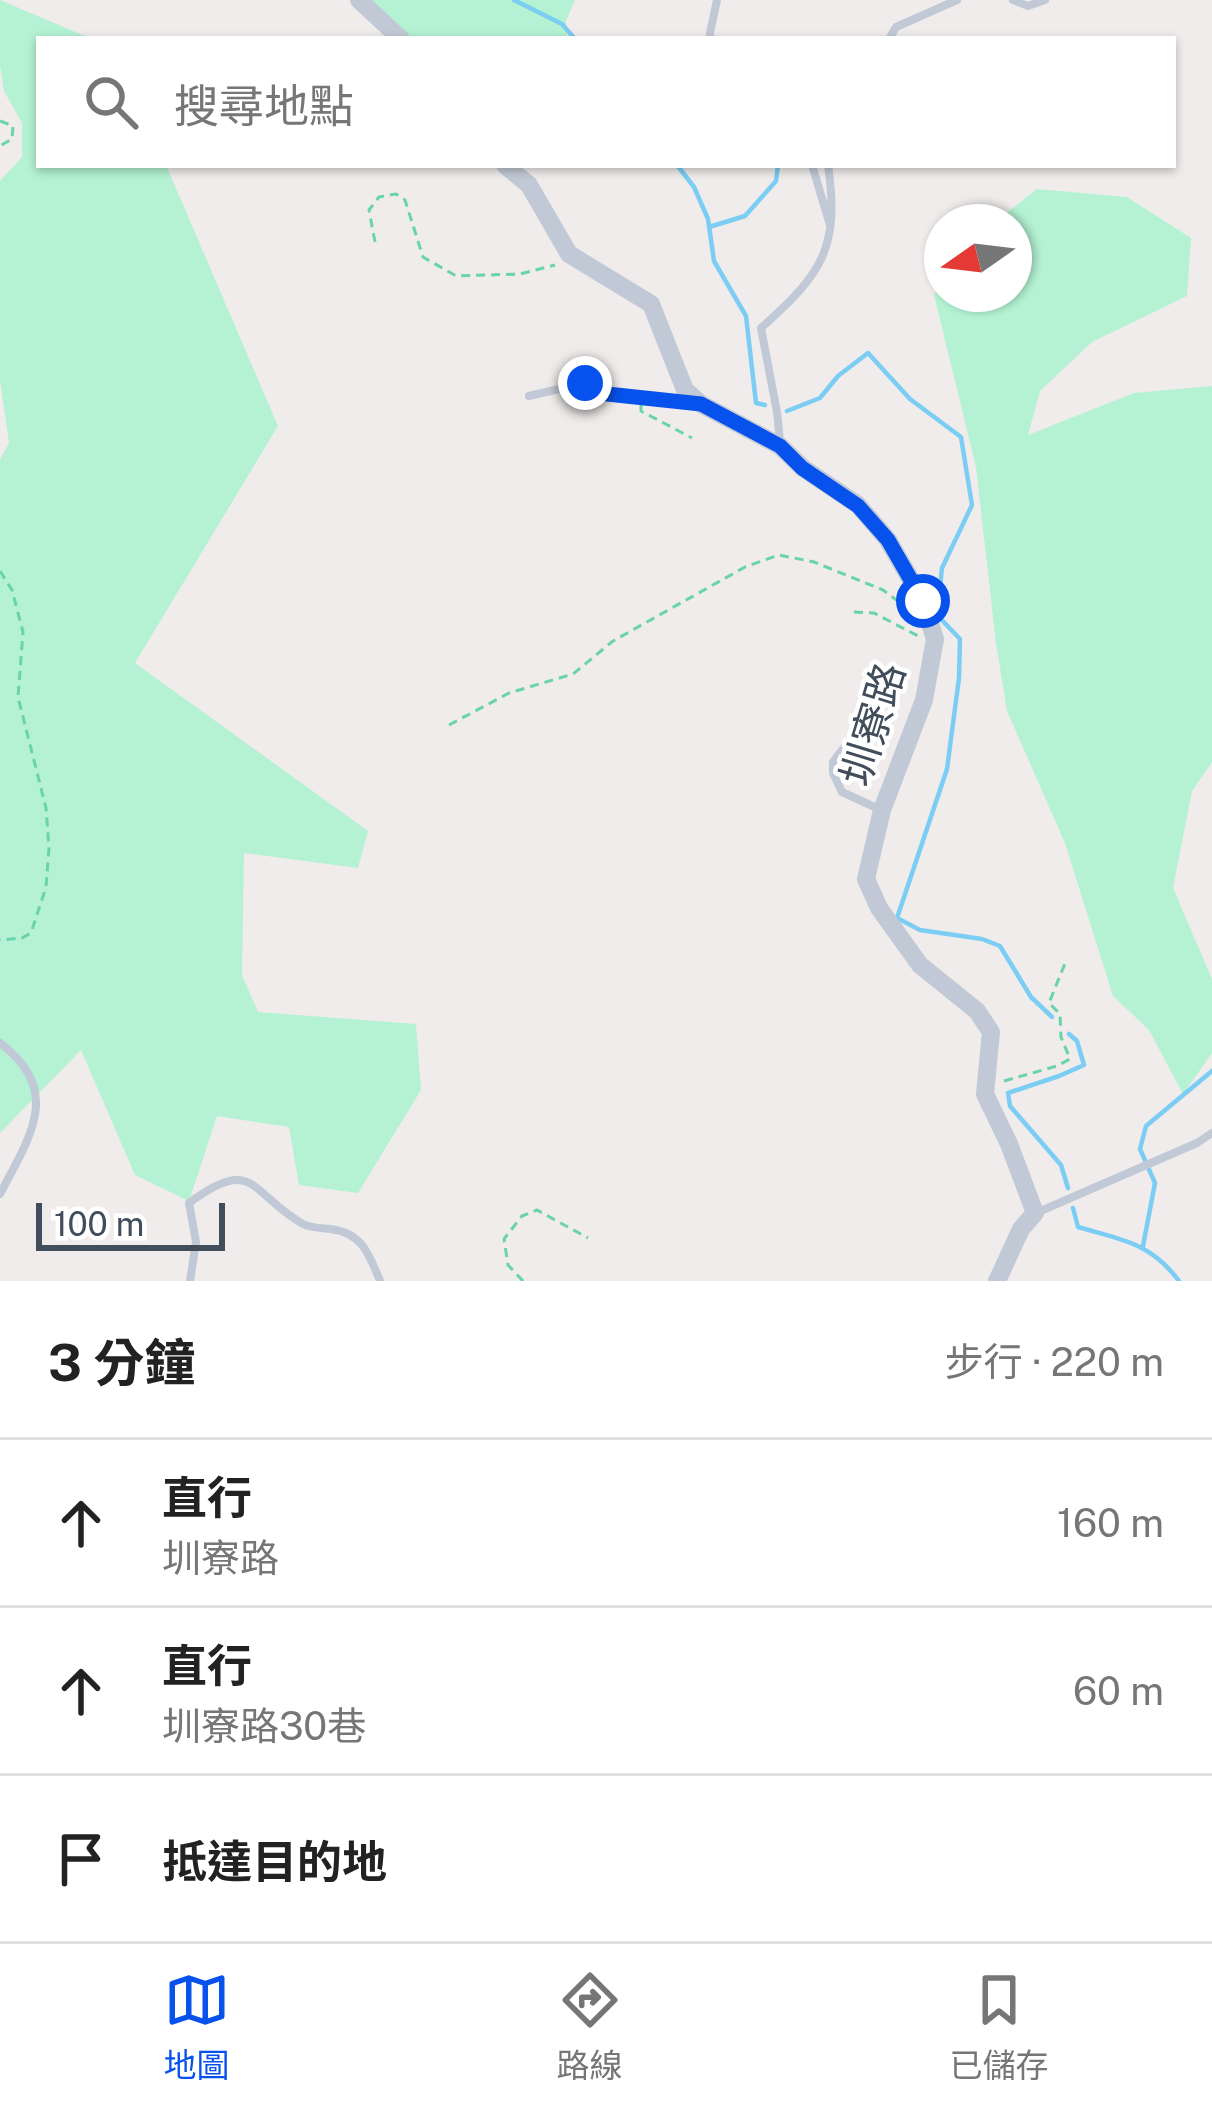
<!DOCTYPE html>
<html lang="zh-TW">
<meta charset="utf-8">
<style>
body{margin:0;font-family:"Public Sans","Noto Sans TC",sans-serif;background:#f2f2f2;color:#222}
.compass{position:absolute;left:924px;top:204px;width:108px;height:108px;border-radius:50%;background:#fff;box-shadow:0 3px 9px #0004;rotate:256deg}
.scale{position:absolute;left:36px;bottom:30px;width:189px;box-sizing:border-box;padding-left:12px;border:6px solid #424d5b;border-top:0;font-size:33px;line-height:42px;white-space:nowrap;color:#424d5b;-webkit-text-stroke:9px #fff;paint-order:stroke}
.stop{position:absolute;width:36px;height:36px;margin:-27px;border:9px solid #0752ed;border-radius:50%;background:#fff}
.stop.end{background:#0752ed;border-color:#fff;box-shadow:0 3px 12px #0008}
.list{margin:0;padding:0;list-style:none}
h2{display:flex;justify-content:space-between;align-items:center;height:156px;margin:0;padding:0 48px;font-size:51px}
h2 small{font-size:39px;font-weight:400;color:#767676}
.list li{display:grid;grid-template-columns:78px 1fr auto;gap:36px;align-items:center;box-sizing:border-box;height:168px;padding:0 48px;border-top:3px solid #e0e0e0}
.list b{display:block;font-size:45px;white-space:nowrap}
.list p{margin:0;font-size:39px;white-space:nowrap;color:#767676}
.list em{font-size:39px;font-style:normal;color:#767676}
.icon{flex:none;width:66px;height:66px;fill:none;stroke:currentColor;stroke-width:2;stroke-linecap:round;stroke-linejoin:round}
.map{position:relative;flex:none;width:1212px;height:1281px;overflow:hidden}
.search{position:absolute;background:#fff;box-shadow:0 3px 9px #0004;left:36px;right:36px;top:36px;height:132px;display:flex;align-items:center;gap:30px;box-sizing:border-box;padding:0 42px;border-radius:0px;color:#767676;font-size:45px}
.sheet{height:660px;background:#fff}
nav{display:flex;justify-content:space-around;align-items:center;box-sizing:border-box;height:168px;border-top:3px solid #e0e0e0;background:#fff;font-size:33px;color:#767676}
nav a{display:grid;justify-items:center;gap:6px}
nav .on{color:#0752ed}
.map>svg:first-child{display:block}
.green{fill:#b4f2d3}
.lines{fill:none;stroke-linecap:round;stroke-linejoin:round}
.stream{stroke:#7ccdf4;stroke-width:4.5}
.path{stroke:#69d3ab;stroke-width:3;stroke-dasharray:9 6;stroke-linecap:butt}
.service{stroke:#c0c9d5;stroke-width:8}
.tertiary{stroke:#c0c9d5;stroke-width:18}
.route{stroke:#0752ed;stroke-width:15}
.labels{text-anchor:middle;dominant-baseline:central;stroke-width:9;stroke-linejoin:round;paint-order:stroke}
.street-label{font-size:42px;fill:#424d5b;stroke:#fff}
</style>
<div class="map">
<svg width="1212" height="1281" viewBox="0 0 1212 1281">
<rect width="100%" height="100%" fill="#efeceb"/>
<path class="green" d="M0 0 92 39H39V165H166L278 426 135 663 368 831 358 868 244 853 242 975 258 1012 416 1024 421 1090 358 1193 299 1185 289 1127 217 1116 189 1201 135 1175 81 1050 0 1133V460L9 443 0 380V181L22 157V123L4 91 0 66Z
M367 0H575L566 21 567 39H408Z
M1037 189 1127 197 1191 238 1187 296 1092 342 1040 391 1028 435 1134 393 1212 386V762L1192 791 1173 888 1212 979V1053L1183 1094 1149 1030 1113 996 1065 843 1007 711 996 643 976 467 934 295 942 283V294H1014V222H995Z"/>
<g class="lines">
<path class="stream" d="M514 0 562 24 575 39
M677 165 694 187 708 219 714 261 746 316 756 403 765 405
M709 227 745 216 776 181 778 165
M787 411 820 398 838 376 868 353 910 399 961 437 972 505 942 568 937 615 960 639 959 678 947 769 897 918 920 930 982 939 1000 946 1031 997 1052 1017
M1068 1188 1061 1165 1010 1106 1008 1093 1059 1076 1084 1065 1077 1041 1069 1034
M1073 1208 1078 1227C1122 1240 1150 1242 1179 1281
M1143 1246 1155 1183 1140 1149 1146 1126 1212 1071"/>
<path class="path" d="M0 121 13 126 12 139 0 146
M375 242 369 210 379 197 396 194 405 200 423 257 456 276 520 274 555 265
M641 405V411L692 438
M0 571 12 590 23 632 18 697 46 808 49 848 46 887 31 933 22 938 0 940
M854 612 874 613 918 636
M449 725 509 693 573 674 613 641 745 567 779 555 814 562 883 590 907 608
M1004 1081 1057 1066 1070 1059 1061 1037 1060 1014 1049 1003 1066 961
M523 1281 508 1265 504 1239 522 1216 537 1210 588 1238"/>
<path class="service" d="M1013 0 1028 6 1045 0
M711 39 710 33 717 0
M889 39 896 27 957 0
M812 165 830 225
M529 396 585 383 607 394 694 404
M780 442 777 412 761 328C822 274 840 248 828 165
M849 741 833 762V773L842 792 881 810
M0 1043C64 1091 29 1138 0 1194
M1036 1213 1197 1143 1212 1133
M190 1281 196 1242 189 1203C255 1154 250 1194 303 1224 311 1228 321 1228 331 1229 362 1233 369 1254 380 1281"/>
<path class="tertiary" d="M359 0 401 39
M505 165 529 185 569 254 651 304 685 390 701 404 780 446 803 468 858 505 888 540 923 601 935 639 924 700 882 810 866 879 879 908 920 965 977 1011 991 1032 985 1094 1009 1144 1035 1213 1021 1229 997 1281"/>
</g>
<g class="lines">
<path class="route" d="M585 383 607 394 701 404 780 446 802 468 858 506 888 540 923 601"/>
</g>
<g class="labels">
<g class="street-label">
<text transform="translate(872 724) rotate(-73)">圳寮路</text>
</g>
</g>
</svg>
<svg class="compass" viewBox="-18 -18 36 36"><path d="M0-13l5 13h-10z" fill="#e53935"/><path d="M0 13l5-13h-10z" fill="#767676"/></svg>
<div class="scale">100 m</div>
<div class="stop" style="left:923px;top:601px"></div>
<div class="stop end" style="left:585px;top:383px"></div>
<div class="search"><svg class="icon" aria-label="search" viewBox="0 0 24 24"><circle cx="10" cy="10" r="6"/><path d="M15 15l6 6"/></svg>搜尋地點</div>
</div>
<section class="sheet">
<h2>3 分鐘<small>步行 · 220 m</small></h2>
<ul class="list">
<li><svg class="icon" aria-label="ahead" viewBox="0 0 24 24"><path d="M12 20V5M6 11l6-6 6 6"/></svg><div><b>直行</b><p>圳寮路</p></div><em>160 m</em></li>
<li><svg class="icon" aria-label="ahead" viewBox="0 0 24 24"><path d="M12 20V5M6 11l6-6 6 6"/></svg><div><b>直行</b><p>圳寮路30巷</p></div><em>60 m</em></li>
<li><svg class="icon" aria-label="arrive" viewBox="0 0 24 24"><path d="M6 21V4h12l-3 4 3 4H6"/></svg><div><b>抵達目的地</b></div></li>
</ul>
</section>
<nav>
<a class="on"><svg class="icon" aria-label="map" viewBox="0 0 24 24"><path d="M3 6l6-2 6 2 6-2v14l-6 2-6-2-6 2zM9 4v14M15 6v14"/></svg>地圖</a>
<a><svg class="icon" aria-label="directions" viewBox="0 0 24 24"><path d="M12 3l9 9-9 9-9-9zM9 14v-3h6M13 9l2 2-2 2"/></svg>路線</a>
<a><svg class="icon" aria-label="saved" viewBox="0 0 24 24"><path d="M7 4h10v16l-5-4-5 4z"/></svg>已儲存</a>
</nav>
